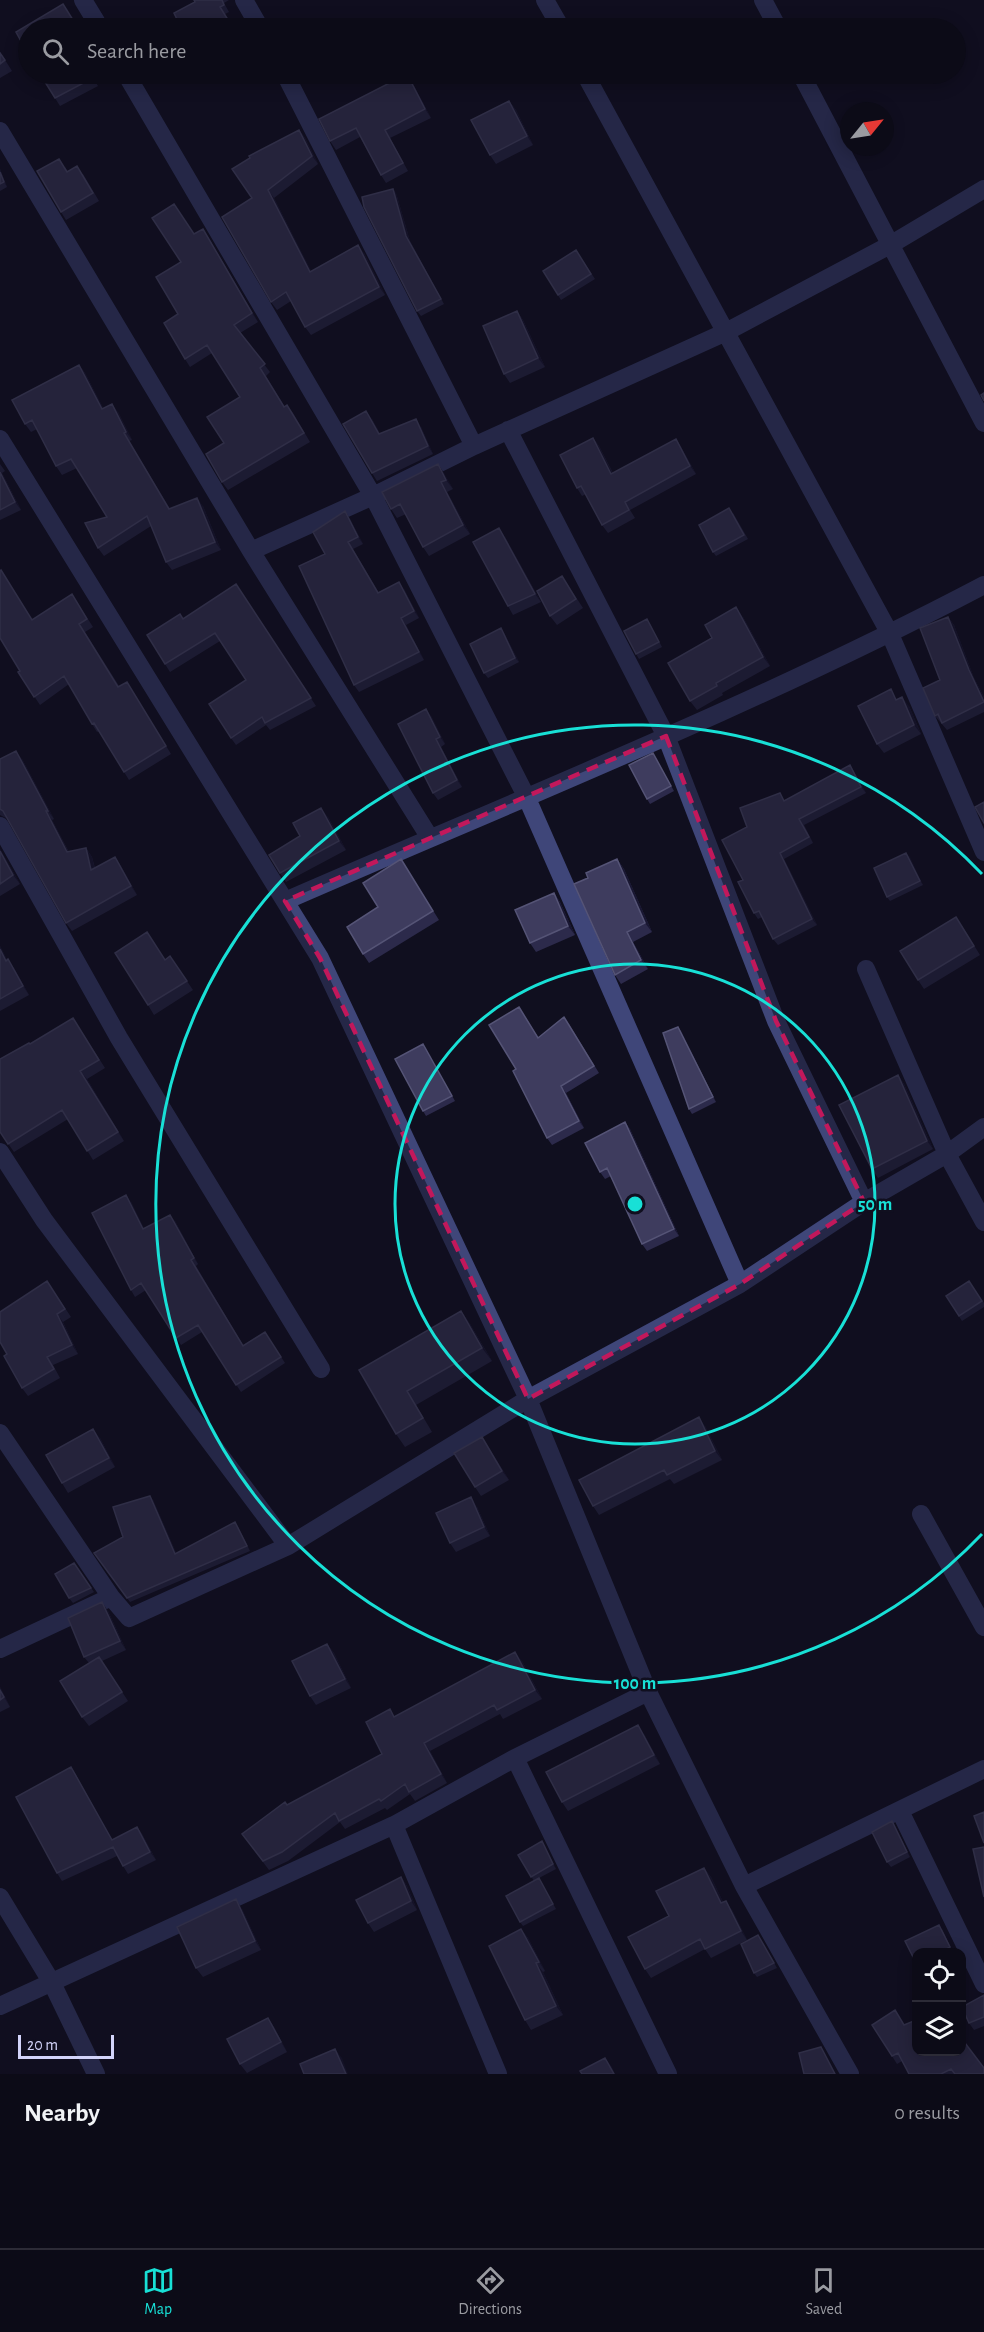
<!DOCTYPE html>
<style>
body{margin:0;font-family:"Alegreya Sans",sans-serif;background:#1a1924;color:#f1f3f6}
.controls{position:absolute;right:18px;bottom:18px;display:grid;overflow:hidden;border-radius:12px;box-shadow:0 3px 15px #0003}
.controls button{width:54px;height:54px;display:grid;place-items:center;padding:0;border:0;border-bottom:2px solid #2c2b36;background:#0c0b17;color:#f1f3f6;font:30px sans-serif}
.compass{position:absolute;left:840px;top:102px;width:54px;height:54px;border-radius:50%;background:#0c0b17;box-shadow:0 3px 15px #0003;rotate:60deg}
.scale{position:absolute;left:18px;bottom:15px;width:96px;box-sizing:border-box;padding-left:6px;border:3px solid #d3d4fa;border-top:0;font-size:16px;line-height:21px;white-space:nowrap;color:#d3d4fa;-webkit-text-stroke:4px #100f1f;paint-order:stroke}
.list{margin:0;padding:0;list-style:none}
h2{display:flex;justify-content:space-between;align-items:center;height:78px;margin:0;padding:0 24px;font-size:26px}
h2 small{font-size:20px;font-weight:400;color:#9a9ba1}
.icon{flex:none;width:33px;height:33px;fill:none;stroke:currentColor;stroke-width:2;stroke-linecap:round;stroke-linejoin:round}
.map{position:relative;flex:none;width:984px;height:2074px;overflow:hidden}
.search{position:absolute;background:#0c0b17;box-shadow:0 3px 15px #0003;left:18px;right:18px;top:18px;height:66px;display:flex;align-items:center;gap:15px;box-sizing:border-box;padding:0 21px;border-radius:33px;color:#9a9ba1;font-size:22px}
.sheet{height:174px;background:#0c0b17}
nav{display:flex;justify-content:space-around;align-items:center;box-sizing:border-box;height:84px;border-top:2px solid #2c2b36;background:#0c0b17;font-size:16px;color:#9a9ba1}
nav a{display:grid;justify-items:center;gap:3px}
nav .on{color:#18e0d6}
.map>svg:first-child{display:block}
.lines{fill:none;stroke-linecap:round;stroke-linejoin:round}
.minor{stroke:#3f4679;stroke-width:18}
.wall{fill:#2c2a4b}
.shaded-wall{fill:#191732}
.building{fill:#3e3c5e;stroke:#555476;stroke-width:1.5}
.marked{fill:none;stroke:#c2185b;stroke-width:4.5;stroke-dasharray:12 8;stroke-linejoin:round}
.ring{fill:none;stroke:#18e0d6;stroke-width:3}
.centre{fill:#18e0d6;stroke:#100f1f;stroke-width:3}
.ring-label{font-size:18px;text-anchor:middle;font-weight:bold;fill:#18e0d6;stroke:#100f1f;stroke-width:5;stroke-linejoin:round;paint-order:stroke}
</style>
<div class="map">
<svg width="984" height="2074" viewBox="0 0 984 2074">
<rect width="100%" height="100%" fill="#100f1f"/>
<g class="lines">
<path class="minor" d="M83 0 100 28
M244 0 260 28
M545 0 561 28
M763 0 778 28
M126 74 373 496 526 796 740 1284
M285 74 474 446
M585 74 890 634 984 852
M801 74 984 423
M0 131 251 551 430 838
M508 430 666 736 776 1021 864 1202
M0 439 320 958 528 1399 648 1692 744 1886 850 2074
M251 551 373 496 474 446 726 332 890 245 984 189
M0 826 119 1038 321 1369
M285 901C519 799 758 704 984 585
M866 969 947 1154 984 1222
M0 1152 44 1220 288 1546
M0 1433 111 1597
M921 1514 984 1627
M0 1649 111 1597 129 1618 288 1546 528 1399 740 1284 864 1202 947 1154 984 1127
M515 1758 668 2074
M900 1811 984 1984
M394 1825 498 2074
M744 1886 984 1769
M0 1897 52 1983 96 2074
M0 2006 394 1825 515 1758 648 1692"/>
</g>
<path class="wall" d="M194 0H229L224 3 229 12 225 14 234 28H181L195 2Z
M0 52 12 71 0 78Z
M91 74 98 86 60 106 55 98Z
M412 82 431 118 390 138 408 171 386 183 381 175 360 137 336 150 330 141Z
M509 101 516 110 533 145 496 164 490 155Z
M299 130 305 138 318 164 274 198 311 272 364 253 385 295 311 335 305 327 291 301 277 310 271 302 252 198Z
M65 167 68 172 83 174 99 201 66 220 61 212Z
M0 169 7 187 0 191Z
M396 193 410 241 444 304 421 316 417 311Z
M195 234 208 237 258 322 240 333 270 372 266 376 285 407 287 405 293 413 310 442 228 490 222 482 224 443 240 397 212 353 190 367 185 359 178 314 181 262Z
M576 250 595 279 561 300 543 271Z
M517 311 523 320 545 367 510 383 504 374Z
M79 365 85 373 103 408 118 412 132 440 129 441 170 509 203 506 221 550 172 570 166 562 151 526 104 556 98 548 107 517 77 468 62 475 56 466 37 429 31 432 25 424Z
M372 419 380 434 421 427 433 454 377 481 372 473Z
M593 438 599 446 613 473 676 439 681 447 696 474 630 510 635 518 608 533 602 525 586 494 582 496 577 488Z
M0 464 5 471 2 473 21 510 0 520Z
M438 464 453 489 447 492 470 534 429 556 423 547 406 514 397 518 391 509Z
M345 511 350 519 363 544 353 549 379 593 404 589 419 618 406 625 424 660 359 692 354 685 325 554Z
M733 513 748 539 716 556 713 552Z
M505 537 541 602 513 615 508 606Z
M1 570 32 620 77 602 93 627 85 632 119 686 132 690 171 754 129 780 99 731 97 732 92 724 69 684 40 705 18 672 20 671Z
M562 576 583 608 557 625 550 616Z
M236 584 316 706 270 730 266 725 236 745 231 738 246 680 220 641 170 672 165 664 183 619Z
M743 617 770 666 722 693 723 695 697 710 690 701 712 638Z
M948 617 954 625 974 678 984 697V712L947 730 935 716Z
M650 624 662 647 639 659 636 654Z
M504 633 519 662 488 678 484 673Z
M909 706 921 734 884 753 877 744Z
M431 716 445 744 441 747 462 787 438 800 433 793Z
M653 753 674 791 650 804 647 799Z
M0 759H22L54 819 52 820 69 852 86 848 92 857 95 868 115 857 121 866 137 895 72 931 66 923 8 819 0 815Z
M850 765 866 793 804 825 813 843 784 859 817 925 778 945 773 939 762 917 758 919 754 913 743 880 747 827 785 800Z
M328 817 346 850 286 882 280 873Z
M0 849 20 884 0 896Z
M906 853 923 885 890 901 887 897Z
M401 859 439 920 369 963 363 954 378 907Z
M617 859 624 869 652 932 633 942 648 969 621 984 615 975 588 878Z
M554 893 560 902 575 935 536 952 530 943Z
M962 926 980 955 924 989 918 980Z
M147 932 165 960 170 956 193 990 154 1015 148 1005Z
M0 946 7 960 14 968 29 995 0 1011Z
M519 1007 538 1037 569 1024 599 1073 566 1093 584 1128 552 1145 547 1138 516 1069Z
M73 1018 105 1068 87 1079 124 1141 93 1160 68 1119 14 1152 0 1132 30 1044Z
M678 1027 681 1031 716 1102 692 1114 689 1109Z
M423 1044 455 1101 426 1116 423 1111Z
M898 1075 904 1084 933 1149 878 1178 872 1169Z
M625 1122 630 1129 679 1236 647 1251 642 1244 611 1176 605 1179 600 1172Z
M131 1202 144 1229 175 1221 198 1264 196 1266 243 1345 265 1332 285 1363 241 1392 202 1332 181 1345 146 1290 135 1297 131 1290Z
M969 1281 984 1303V1307L962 1321 946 1296Z
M53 1290 71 1317 63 1322 78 1354 53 1365 60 1378 28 1396 22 1388 7 1354Z
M461 1311 470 1324 492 1361 416 1405 432 1432 405 1447 396 1434 359 1370Z
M705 1426 722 1460 674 1484 670 1479 599 1515 593 1506Z
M482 1437 509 1480 481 1496 475 1487Z
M100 1438 115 1467 68 1493 62 1483Z
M153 1500 176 1553 238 1527 250 1551 130 1602 94 1553 123 1537Z
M477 1507 490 1536 456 1552 450 1543Z
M74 1563 94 1592 73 1603 69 1598Z
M108 1611 126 1650 102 1661 128 1701 89 1726 82 1717 89 1663 84 1657Z
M327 1644 334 1653 351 1688 316 1705 310 1696Z
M522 1661 542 1699 503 1719 500 1714 430 1751 447 1783 415 1801 410 1794 387 1810 385 1808 345 1829 340 1822 288 1861 269 1870 242 1834 287 1805 382 1754 395 1716Z
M0 1687 10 1707 0 1712Z
M644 1734 660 1764 568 1811 562 1802Z
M76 1775 112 1840 137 1827 142 1834 156 1860 128 1874 117 1856 62 1881 57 1873Z
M892 1821 895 1826 910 1857 891 1867 887 1862Z
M542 1841 556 1869 539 1878 556 1909 523 1926 520 1922 534 1881 518 1855Z
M704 1868 711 1877 723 1902 732 1910 747 1940 711 1958 705 1949 651 1978 645 1969 669 1916Z
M401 1877 407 1886 417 1910 374 1932 368 1923Z
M242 1909 261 1950 203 1977 196 1968Z
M521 1929 528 1938 545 1971 543 1972 563 2015 531 2030 525 2020Z
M942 1929 953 1952 916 1953Z
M758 1935 777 1968 757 1977 754 1973Z
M984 1995V2026L974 2030 969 2023Z
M268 2018 274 2027 287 2052 247 2073 240 2064Z
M905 2025 984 2068V2074H909L902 2061 897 2064 892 2056Z"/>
<path class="shaded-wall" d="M407 74 412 82 431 118 425 109Z
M509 101 516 110 533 145 527 136Z
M299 130 305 138 318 164 312 156Z
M0 169 7 187 4 182 0 172Z
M393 189 396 193 410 241 444 304 406 236Z
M268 190 274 198 316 280 310 272Z
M203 229 208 237 258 322 252 313Z
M358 245 364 253 385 295 379 287Z
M517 311 523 320 545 367 538 358Z
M79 365 85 373 108 417 102 409Z
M112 404 118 412 132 440 126 432Z
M366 411 372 419 385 442 379 434Z
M416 419 421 427 433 454 428 446Z
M124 433 129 441 175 517 169 509Z
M593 438 599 446 617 482 611 474Z
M676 439 681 447 696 474 690 466Z
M438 464 444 473 453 489 446 480Z
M0 471 2 473 21 510 15 502Z
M441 482 447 492 470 534 463 525Z
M197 498 203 506 221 550 215 542Z
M345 511 350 519 363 544 358 537Z
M499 528 505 537 541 602 535 594Z
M399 582 404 589 419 618 414 611Z
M736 607 743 617 770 666 763 657Z
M948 617 954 625 974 678 984 697V700L969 670Z
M401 618 406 625 424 660 419 652Z
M501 628 504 633 519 662 515 658Z
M902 697 909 706 921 734 914 725Z
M426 709 431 716 445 744 440 737Z
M436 739 441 747 462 787 457 780Z
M16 751 22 759 54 819 48 811Z
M850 765 854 771 866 793 861 787Z
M321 808 328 817 346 850 339 841Z
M46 811 52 820 73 861 67 852Z
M86 848 92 857 97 879 91 870Z
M0 849 20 884 13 875 0 851Z
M780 853 784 859 817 925 812 919Z
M906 853 910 857 923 885 920 881Z
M115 857 121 866 137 895 131 886Z
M617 859 624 869 652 932 645 923Z
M554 893 560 902 575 935 568 926Z
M627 932 633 942 648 969 641 960Z
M0 946 12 969 6 961 0 949Z
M8 959 14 968 29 995 23 986Z
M678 1027 681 1031 716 1102 713 1097Z
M80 1071 87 1079 124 1141 118 1132Z
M898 1075 904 1084 933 1149 927 1141Z
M561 1086 566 1093 584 1128 579 1121Z
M625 1122 630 1129 679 1236 674 1229Z
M126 1195 131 1202 148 1236 143 1229Z
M170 1215 175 1221 198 1264 194 1258Z
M461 1311 470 1324 492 1361 482 1348Z
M57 1314 63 1322 78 1354 72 1345Z
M699 1417 705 1426 722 1460 715 1451Z
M93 1429 100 1438 115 1467 109 1458Z
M482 1437 488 1446 509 1480 502 1471Z
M150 1496 153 1500 179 1559 175 1554Z
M471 1497 477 1507 490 1536 484 1527Z
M102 1602 108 1611 126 1650 120 1641Z
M327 1644 334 1653 351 1688 345 1679Z
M515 1652 522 1661 542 1699 535 1690Z
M0 1687 10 1707 4 1697 0 1690Z
M638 1725 644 1734 660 1764 654 1755Z
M424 1743 430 1751 447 1783 441 1774Z
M71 1767 76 1775 117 1848 112 1840Z
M892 1821 895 1826 910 1857 907 1852Z
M137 1827 142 1834 156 1860 150 1852Z
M542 1841 545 1846 556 1869 553 1864Z
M704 1868 711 1877 728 1912 721 1903Z
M401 1877 407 1886 417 1910 411 1901Z
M236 1899 242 1909 261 1950 255 1941Z
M726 1901 732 1910 747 1940 741 1931Z
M521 1929 528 1938 545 1971 539 1962Z
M536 1963 543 1972 563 2015 556 2006Z
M268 2018 274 2027 287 2052 281 2042Z
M335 2049 342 2058 348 2074H346Z
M605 2058 612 2067 615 2074H614Z"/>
<path class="building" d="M194 0H222L224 5 220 7 233 28H181L174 13 195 2Z
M63 4 78 28H28V54L16 32Z
M0 53 5 60 0 64Z
M40 74H90L93 78 55 98Z
M407 74 425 109 385 130 403 163 381 175 356 128 330 141 319 119Z
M509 101 527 136 490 155 471 120Z
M299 130 312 156 268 190 310 272 358 245 379 287 305 327 286 292 271 302 222 217 252 198 232 169 250 158 249 156Z
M59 159 67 172 77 166 93 193 61 212 37 171Z
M0 172 4 182 0 184Z
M393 189 406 236 441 299 417 311 364 207 362 197Z
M174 204 194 234 203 229 252 313 234 325 265 364 260 368 284 407 287 405 304 433 222 482 206 454 224 443 207 417 240 397 207 345 185 359 164 323 178 314 156 277 181 262 152 218Z
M576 250 591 274 558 295 543 271Z
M517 311 538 358 504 374 483 326Z
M79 365 102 409 112 404 126 432 124 433 169 509 197 498 215 542 166 562 147 516 98 548 85 523 107 517 71 459 56 466 32 420 25 424 12 400Z
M984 393V401L981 395Z
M366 411 379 434 416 419 428 446 372 473 343 424Z
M593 438 611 474 676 439 690 466 625 502 629 510 602 525 581 486 577 488 560 455Z
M438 464 446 480 441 482 463 525 423 547 400 504 391 509 382 492Z
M0 472 15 502 0 510Z
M729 508 744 535 713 552 699 525Z
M345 511 358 537 348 542 378 593 399 582 414 611 401 618 419 652 354 685 299 566 325 554 313 532Z
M499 528 535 594 508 606 473 542Z
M1 570 32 620 72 594 87 619 79 624 118 687 127 682 166 746 124 772 94 723 92 724 64 676 34 697 18 672 20 671 0 638V571Z
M562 576 576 599 550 616 537 591Z
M236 584 311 698 265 723 262 717 231 738 209 704 246 680 215 633 165 664 147 635 180 614 183 619Z
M736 607 763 657 716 683 717 686 690 701 668 663 712 638 705 625Z
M948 617 969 670 984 702 942 723 938 714 935 716 923 688 940 680 920 628Z
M647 619 659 642 636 654 624 631Z
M501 628 515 658 484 673 470 644Z
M891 689 896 700 902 697 914 725 877 744 858 706Z
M426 709 440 737 436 739 457 780 433 793 398 724Z
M16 751 48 811H46L67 852 86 848 91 870 115 857 131 886 66 923 3 811 0 809V759Z
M653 753 671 786 647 799 629 765Z
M850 765 861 787 799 819 809 837 780 853 812 919 773 939 759 911 754 913 738 882 743 880 722 840 747 827 740 808 780 793 784 801Z
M984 802V823L975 807Z
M321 808 339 841 280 873 269 855 300 836 293 823Z
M0 851 13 875 0 884Z
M906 853 920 881 887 897 874 868Z
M401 859 433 911 363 954 347 927 378 907 363 883Z
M617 859 645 923 627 932 641 960 615 975 574 884 588 878 586 873Z
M554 893 568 926 530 943 515 910Z
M956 917 974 946 918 980 900 951Z
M147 932 165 960 170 956 187 981 148 1005 115 953Z
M0 949 6 961 8 959 23 986 0 999Z
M519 1007 538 1038 564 1017 594 1066 561 1086 579 1121 547 1138 513 1071 516 1069 489 1025Z
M73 1018 99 1060 80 1071 118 1132 87 1151 62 1110 8 1144 0 1132V1059L29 1043 30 1044Z
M678 1027 713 1097 689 1109 663 1033Z
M423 1044 452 1096 423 1111 395 1059Z
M898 1075 927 1141 872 1169 839 1105Z
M625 1122 674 1229 642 1244 607 1168 600 1172 585 1143Z
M126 1195 143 1229 170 1215 194 1258 191 1260 243 1346 265 1332 281 1357 236 1385 198 1325 176 1338 141 1283 131 1290 92 1213Z
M47 1281 65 1309 57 1314 72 1345 47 1357 54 1369 22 1388 4 1356 7 1354 0 1342V1312Z
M969 1281 982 1301 959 1316 946 1296Z
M461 1311 482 1348 407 1391 423 1418 396 1434 359 1370Z
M699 1417 715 1451 667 1475 664 1470 593 1506 579 1480Z
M93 1429 109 1458 62 1483 46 1455Z
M482 1437 502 1471 475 1487 454 1453Z
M150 1496 175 1554 235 1522 247 1546 127 1598 94 1553 123 1537 113 1507Z
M471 1497 484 1527 450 1543 436 1513Z
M74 1563 91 1588 69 1598 55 1574Z
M102 1602 120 1641 84 1657 68 1618Z
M327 1644 345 1679 310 1696 292 1661Z
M515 1652 535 1690 497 1710 494 1705 424 1743 441 1774 409 1792 405 1784 381 1801 379 1799 339 1821 335 1813 282 1852 263 1861 242 1834 285 1802 287 1805 382 1754 366 1722 390 1709 394 1717Z
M99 1657 122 1692 82 1717 60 1681Z
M0 1690 4 1697 0 1700Z
M638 1725 654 1755 562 1802 546 1772Z
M71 1767 112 1840 137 1827 150 1852 123 1866 113 1847 57 1873 16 1797Z
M984 1812V1843L974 1816Z
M892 1821 907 1852 887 1862 872 1832Z
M542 1841 553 1864 531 1877 518 1855Z
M984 1847V1897L973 1849Z
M704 1868 721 1903 726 1901 741 1931 705 1949 700 1939 645 1969 628 1937 669 1916 656 1891Z
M401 1877 411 1901 368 1923 356 1900Z
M539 1878 553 1904 520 1922 506 1896Z
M236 1899 255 1941 196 1968 177 1927Z
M939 1925 950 1947 939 1953H916V1963L905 1941Z
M521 1929 539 1962 536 1963 556 2006 525 2020 489 1946Z
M758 1935 774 1963 754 1973 741 1944Z
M984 1995V2017L969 2023 962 2007Z
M895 2010 904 2025 916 2020V2052H962V2039L984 2068V2073L983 2074H955L951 2069 941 2074H909L898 2053 892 2056 872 2025Z
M268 2018 281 2042 240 2064 227 2039Z
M821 2047 835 2074H804L799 2053Z
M335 2049 346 2074H304L300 2064Z
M605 2058 614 2074H582L580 2071Z"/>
<path d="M0 0H984V2074H0ZM666 736 776 1021 864 1202 740 1284 528 1399 320 958 285 901Z" fill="#100f1f" fill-opacity=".55" fill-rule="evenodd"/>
<path class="marked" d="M666 736 776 1021 864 1202 740 1284 528 1399 320 958 285 901Z"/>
<g class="ring">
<circle cx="635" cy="1204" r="240"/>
<path d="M982 1534A479 479 0 1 1 982 874"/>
</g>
<circle cx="635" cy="1204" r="9" class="centre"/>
<g class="ring-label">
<text x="875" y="1210">50 m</text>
<text x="635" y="1689">100 m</text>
</g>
</svg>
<div class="controls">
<button><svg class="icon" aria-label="locate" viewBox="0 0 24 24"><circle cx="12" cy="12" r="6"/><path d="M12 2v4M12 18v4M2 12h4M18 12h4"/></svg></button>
<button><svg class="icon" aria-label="layers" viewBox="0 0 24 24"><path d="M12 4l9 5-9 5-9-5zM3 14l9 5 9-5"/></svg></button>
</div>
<svg class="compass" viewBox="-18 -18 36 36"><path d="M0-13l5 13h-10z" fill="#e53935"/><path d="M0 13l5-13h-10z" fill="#9a9ba1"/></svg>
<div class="scale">20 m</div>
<div class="search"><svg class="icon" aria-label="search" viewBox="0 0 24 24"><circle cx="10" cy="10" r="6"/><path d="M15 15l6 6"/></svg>Search here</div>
</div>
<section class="sheet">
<h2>Nearby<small>0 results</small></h2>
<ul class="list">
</ul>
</section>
<nav>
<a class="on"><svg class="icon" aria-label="map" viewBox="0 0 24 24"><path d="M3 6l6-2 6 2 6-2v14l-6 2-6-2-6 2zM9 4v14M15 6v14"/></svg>Map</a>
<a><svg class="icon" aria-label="directions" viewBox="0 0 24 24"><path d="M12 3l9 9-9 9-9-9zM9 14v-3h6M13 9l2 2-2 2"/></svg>Directions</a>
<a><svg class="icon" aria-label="saved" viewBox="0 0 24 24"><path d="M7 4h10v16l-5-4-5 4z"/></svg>Saved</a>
</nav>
